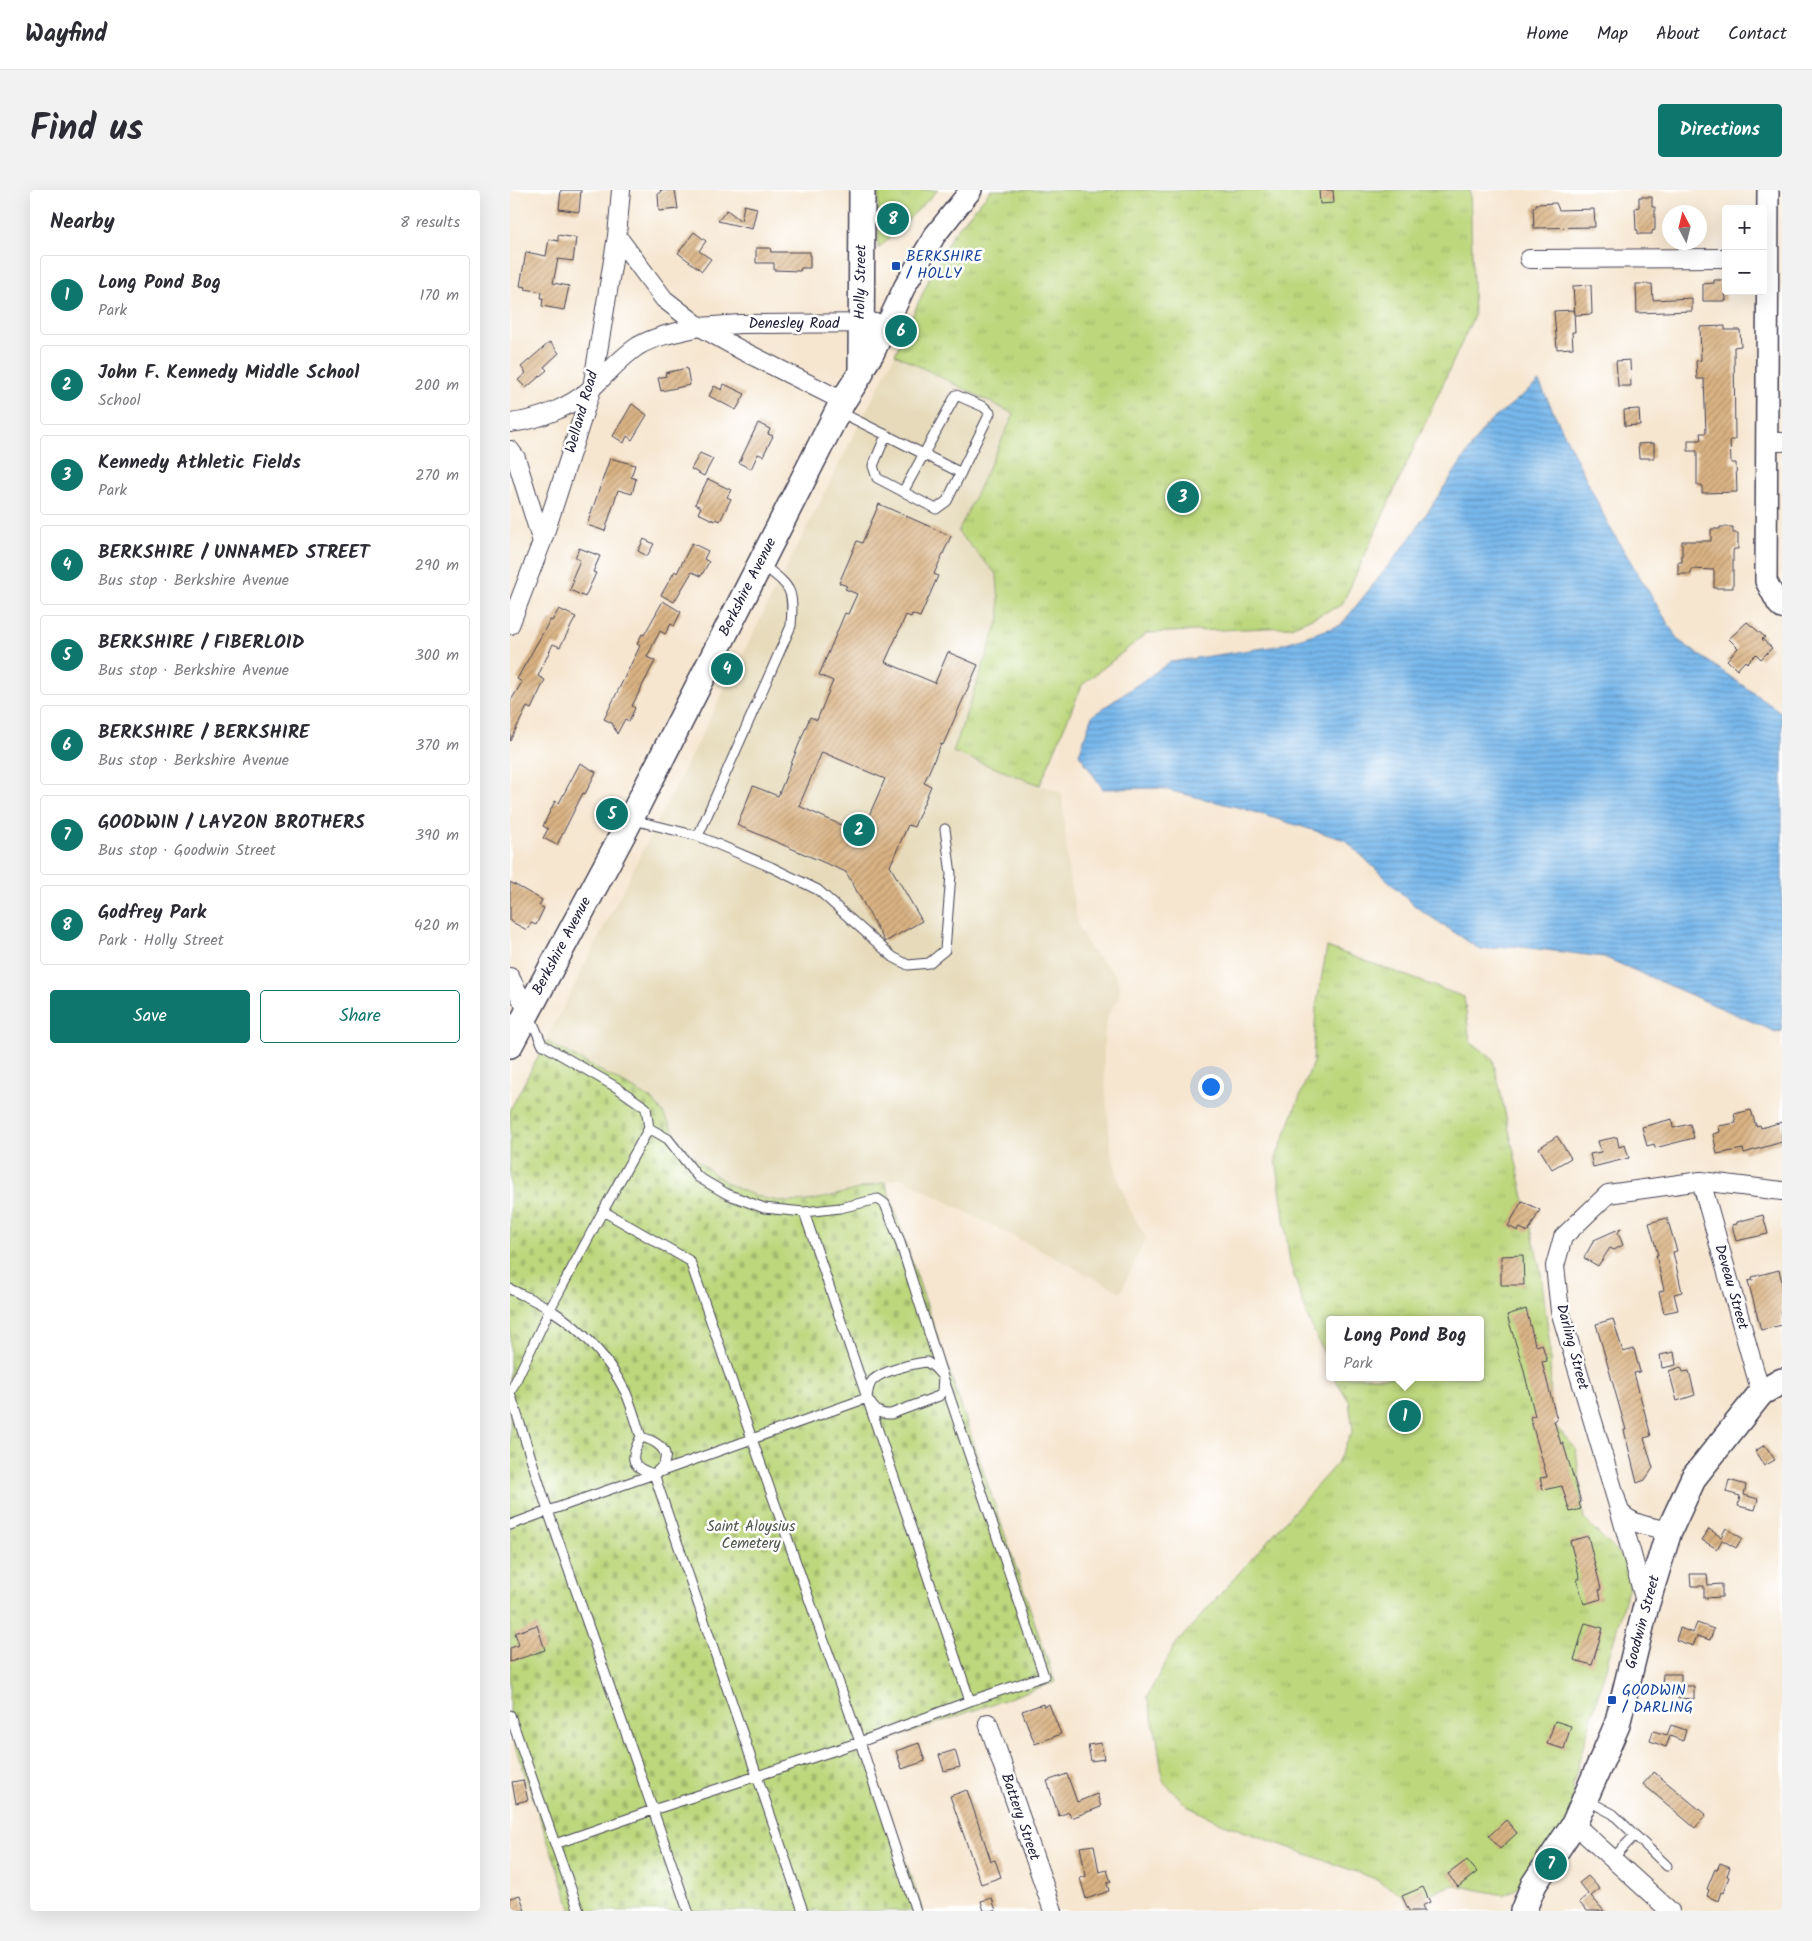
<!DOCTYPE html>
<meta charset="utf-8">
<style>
body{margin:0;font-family:Kalam,sans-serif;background:#f2f2f3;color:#2b2b33}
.controls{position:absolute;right:15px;top:15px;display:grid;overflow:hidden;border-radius:5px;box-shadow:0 5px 20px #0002}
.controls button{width:45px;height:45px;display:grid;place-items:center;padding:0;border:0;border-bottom:1px solid #e1e1e2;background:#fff;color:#2b2b33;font:25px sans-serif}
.compass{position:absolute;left:1152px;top:15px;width:45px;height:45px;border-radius:50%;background:#fff;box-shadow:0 5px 20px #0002;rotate:353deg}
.you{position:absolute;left:700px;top:896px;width:18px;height:18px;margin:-12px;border:4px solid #fff;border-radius:50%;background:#1a73e8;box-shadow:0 0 0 8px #1a73e833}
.badge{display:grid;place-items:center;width:32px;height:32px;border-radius:50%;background:#0f766e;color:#fff;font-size:16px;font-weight:700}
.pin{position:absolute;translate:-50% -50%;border:2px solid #fff;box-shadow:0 1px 5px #0006}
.popup{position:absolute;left:816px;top:1126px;width:158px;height:65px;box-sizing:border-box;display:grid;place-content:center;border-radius:5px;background:#fff;filter:drop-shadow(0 1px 4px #0005);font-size:16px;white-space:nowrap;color:#7c7c81}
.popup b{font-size:19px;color:#2b2b33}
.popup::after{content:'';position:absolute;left:50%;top:100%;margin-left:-10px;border:10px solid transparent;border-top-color:#fff}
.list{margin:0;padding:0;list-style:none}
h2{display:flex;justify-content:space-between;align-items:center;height:65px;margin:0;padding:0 20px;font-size:21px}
h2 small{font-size:16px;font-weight:400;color:#7c7c81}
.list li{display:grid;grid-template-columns:32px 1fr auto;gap:15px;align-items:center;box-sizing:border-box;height:80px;margin:0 10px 10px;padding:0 10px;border:1px solid #e1e1e2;border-radius:5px}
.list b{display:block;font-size:19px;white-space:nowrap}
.list p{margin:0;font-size:16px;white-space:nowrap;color:#7c7c81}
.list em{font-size:16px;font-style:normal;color:#7c7c81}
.actions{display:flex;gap:10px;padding:15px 20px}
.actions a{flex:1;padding:11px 0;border:1px solid #0f766e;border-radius:5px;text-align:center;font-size:18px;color:#0f766e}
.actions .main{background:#0f766e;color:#fff}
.map{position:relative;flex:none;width:1272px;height:1721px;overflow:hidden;border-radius:5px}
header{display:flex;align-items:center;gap:30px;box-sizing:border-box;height:70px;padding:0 25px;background:#fff;border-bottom:1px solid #e1e1e2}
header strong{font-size:24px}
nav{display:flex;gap:28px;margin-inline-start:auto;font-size:18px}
.intro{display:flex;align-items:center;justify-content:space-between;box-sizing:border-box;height:120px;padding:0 30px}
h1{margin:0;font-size:35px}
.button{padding:12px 22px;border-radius:5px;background:#0f766e;color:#fff;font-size:18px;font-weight:700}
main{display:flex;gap:30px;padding:0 30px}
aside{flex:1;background:#fff;border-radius:5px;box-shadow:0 5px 20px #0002}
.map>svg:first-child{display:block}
.built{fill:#e6daba}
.cemetery{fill:url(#cemetery-stones);stroke:#6f7c5c}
.park{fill:url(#park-tufts);stroke:#6f7c5c}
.water{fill:url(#water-rules);stroke:#4c6c93}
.building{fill:url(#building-hatch);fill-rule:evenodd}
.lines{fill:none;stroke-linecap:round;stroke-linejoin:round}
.service-casing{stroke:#423f51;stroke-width:11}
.minor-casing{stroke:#423f51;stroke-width:20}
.tertiary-casing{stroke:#423f51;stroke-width:24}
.secondary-casing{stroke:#423f51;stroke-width:28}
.service{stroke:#fff;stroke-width:9}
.minor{stroke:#fff;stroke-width:18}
.tertiary{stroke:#fff;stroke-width:21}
.secondary{stroke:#fff;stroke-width:25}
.transit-dot{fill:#1a4fb4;stroke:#fff;stroke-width:2}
.labels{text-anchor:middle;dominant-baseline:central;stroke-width:5;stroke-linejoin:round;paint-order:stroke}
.transit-label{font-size:15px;fill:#164399;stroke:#fff;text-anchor:start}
.street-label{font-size:15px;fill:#22223b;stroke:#fff}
.park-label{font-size:15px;fill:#50584e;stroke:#fff}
</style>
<header>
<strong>Wayfind</strong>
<nav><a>Home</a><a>Map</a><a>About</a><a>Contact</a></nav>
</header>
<div class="intro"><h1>Find us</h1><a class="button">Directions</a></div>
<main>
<aside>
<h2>Nearby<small>8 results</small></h2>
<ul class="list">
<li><span class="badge">1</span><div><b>Long Pond Bog</b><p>Park</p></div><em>170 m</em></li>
<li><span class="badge">2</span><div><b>John F. Kennedy Middle School</b><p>School</p></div><em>200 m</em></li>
<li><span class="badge">3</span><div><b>Kennedy Athletic Fields</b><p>Park</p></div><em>270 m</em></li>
<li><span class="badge">4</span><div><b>BERKSHIRE / UNNAMED STREET</b><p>Bus stop · Berkshire Avenue</p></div><em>290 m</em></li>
<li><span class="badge">5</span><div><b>BERKSHIRE / FIBERLOID</b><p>Bus stop · Berkshire Avenue</p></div><em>300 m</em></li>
<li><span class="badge">6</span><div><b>BERKSHIRE / BERKSHIRE</b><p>Bus stop · Berkshire Avenue</p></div><em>370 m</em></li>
<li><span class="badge">7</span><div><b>GOODWIN / LAYZON BROTHERS</b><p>Bus stop · Goodwin Street</p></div><em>390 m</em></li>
<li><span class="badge">8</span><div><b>Godfrey Park</b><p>Park · Holly Street</p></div><em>420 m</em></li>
</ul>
<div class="actions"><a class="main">Save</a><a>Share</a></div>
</aside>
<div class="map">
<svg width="1272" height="1721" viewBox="0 0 1272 1721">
<defs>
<pattern id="cemetery-stones" width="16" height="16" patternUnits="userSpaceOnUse" patternTransform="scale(1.25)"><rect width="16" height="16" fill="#bcd77c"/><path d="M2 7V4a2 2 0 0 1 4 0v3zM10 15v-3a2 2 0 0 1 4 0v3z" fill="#a1b86c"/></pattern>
<pattern id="park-tufts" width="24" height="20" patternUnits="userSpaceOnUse" patternTransform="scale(1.25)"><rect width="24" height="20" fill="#bcd77c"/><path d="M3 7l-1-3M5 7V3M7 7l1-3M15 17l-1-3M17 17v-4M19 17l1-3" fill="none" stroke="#a1b86c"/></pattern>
<pattern id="water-rules" width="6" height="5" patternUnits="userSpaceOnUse" patternTransform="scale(1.25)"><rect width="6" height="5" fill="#77b7eb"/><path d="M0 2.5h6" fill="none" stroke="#6194c0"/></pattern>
<pattern id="building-hatch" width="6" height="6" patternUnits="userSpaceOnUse" patternTransform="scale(1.25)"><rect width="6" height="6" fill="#dab383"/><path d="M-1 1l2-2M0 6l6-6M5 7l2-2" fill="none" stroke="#b0916c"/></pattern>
</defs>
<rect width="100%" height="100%" fill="#fff"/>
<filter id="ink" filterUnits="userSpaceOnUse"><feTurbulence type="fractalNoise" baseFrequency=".02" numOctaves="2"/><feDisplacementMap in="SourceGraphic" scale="10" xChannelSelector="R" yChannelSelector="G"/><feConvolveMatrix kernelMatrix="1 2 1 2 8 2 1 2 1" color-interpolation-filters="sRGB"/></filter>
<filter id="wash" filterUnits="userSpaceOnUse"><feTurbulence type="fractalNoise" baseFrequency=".0096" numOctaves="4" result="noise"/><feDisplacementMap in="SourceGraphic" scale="20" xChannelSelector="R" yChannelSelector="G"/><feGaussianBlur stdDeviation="1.12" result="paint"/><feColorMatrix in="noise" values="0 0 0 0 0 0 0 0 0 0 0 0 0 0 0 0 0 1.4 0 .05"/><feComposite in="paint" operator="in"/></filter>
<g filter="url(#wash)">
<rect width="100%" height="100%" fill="#f6e6d0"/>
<path class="built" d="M385 164 504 224 448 342 487 385 490 427 443 562 552 603 558 678 568 735 579 758 605 784 610 797 608 809 598 825 594 847V880L601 961 609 991 619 1017 636 1048 611 1102 391 988 303 1010 268 1011 235 1002 209 988 187 970 140 908 36 851Z"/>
<path class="cemetery" d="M36 851 140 908C155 921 162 942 175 957 207 994 254 1019 304 1010 328 1005 351 998 375 992L545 1492 356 1558 413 1721H62L0 1541V920Z"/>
<path class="park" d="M368 0H428L368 59Z
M481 0H960L964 126 832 415 781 437 637 443 572 495 530 595 443 562 490 427 487 385 448 342 504 224 385 164 425 76 443 44Z
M817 757 954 807 960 852 983 869 1031 1083 1040 1157 1041 1231 1066 1259 1074 1329 1124 1379 1063 1593 1064 1639 1025 1681 1006 1699 994 1705 944 1695 901 1710 863 1688 711 1633 677 1616 653 1591 647 1548 637 1507 665 1455 827 1273 843 1240 839 1211 824 1187H970V1130H820V1177L797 1126 780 1073 766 968 803 872 806 818Z"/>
<path class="water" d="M1029 192 1099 336 1168 450 1272 523V841L1266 842 1094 767 1003 756 971 760 906 717 835 650 731 618 649 598 593 599 569 564 582 526 660 472 767 456 831 435 898 351 976 235Z"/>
<g id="blocks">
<path class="building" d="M51 0H71L69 22 49 19Z
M150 0H165L168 19 149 21 148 3H151Z
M809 0H823L824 13 810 14Z
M1129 7H1142V17H1145V40L1142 41V44H1128V40H1126L1125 18 1129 17Z
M1046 13 1049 20 1084 19 1085 37 1024 38 1023 17H1026V14Z
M234 15 247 18 242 39 208 31 217 20 231 31Z
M184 42 196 51 189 61 201 69 192 81 168 63Z
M48 45 66 48 63 71 48 69 43 93 59 96 54 120 32 116 33 108H31L32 102 15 99 16 97 10 96 16 62 36 66 39 49 48 51Z
M246 58H260L261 62H300V78H291L290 81 264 80V73H246Z
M1204 90H1215L1216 111H1193V94L1204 93Z
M1126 94H1142L1143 110 1182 108V121L1127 123Z
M1081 95 1082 124 1065 125 1063 96Z
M1064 120 1065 142H1062L1063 158 1047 159 1044 121Z
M1215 136V140H1230L1231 156 1224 157 1225 250H1220L1221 273H1226L1227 302 1192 303V295H1187V261H1178V250H1191L1190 243H1196L1194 189H1187L1186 171 1191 170 1190 137Z
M40 152 49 163 34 177 37 180 16 198 8 190 16 183 11 177Z
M1120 170 1121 196H1108L1106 171Z
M177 178 180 195 151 201 148 188 156 186 155 183Z
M214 194 235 204 226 220 199 206 204 196 212 200Z
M122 214 137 225 122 250 117 246 114 253 103 246Z
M1129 219 1130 235 1115 236 1114 220Z
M248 233 260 239 258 244 263 246 253 266 248 264 241 279 229 273Z
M1144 253V268H1129L1128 254Z
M190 263 203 269 194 286 181 279Z
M100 268 125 275 121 287 126 289 122 304 108 300 95 341 77 335Z
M198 289 221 300 217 307 221 309 210 331 206 329 205 331 188 323 191 317 185 314Z
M369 314 441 346 424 384 428 386 410 427 402 424 401 427 396 425 375 472 425 493 438 462 468 475 433 555 431 554 414 593 421 596 404 637 398 635 380 676 412 731 375 752 336 682 227 635 243 596 268 606 300 527 307 530 323 491 309 485 335 423 338 424 347 404 335 399 337 396 329 393 347 351 352 353ZM312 562 375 589 351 644 289 616Z
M1210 337H1223V343H1228V359H1224L1223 362V398H1204V380L1181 379V384H1168V372H1172V351H1201V339H1210Z
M134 349 144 354 137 366 128 361Z
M182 353 198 361 194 369 199 372 191 386 182 382 164 412 151 405 165 381 167 383Z
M69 358 90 366 83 382 86 383 75 407 60 400 64 390 62 389 70 370 65 368Z
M153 411 171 422 164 436 161 434 155 444 150 441 137 467 145 471 122 516 125 518 119 531 115 529 107 544 102 533 94 529 130 456 127 454 132 444 134 445Z
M49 419 66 427 50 457 43 454 28 486 35 490 21 519 17 517 0 551V512L12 492 7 489 40 430 42 431Z
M1237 432 1255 447 1252 449 1262 458 1251 469 1246 464 1237 473 1235 471 1227 480 1217 470 1228 458 1219 449Z
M70 573 86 582 75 604 73 603 47 655 33 648 38 639 33 636 45 611 49 613Z
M0 692 32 710 29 716 34 718 26 735 21 733 17 740 0 731Z
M1241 920 1246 936 1250 935 1251 938 1272 932V952L1234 963 1233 959 1207 964 1203 944 1210 942 1209 936 1226 933 1224 924Z
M1162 929 1163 938 1180 934 1184 948 1145 958 1144 954 1137 956 1132 937Z
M1047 946 1061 968 1042 979 1029 958Z
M1107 947 1109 957 1115 955 1119 968 1083 977 1080 964 1091 962 1088 951Z
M1012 1011 1030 1020 1018 1042 1010 1038 1008 1041 998 1036Z
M1253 1025 1258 1044 1226 1051 1222 1035 1227 1034V1032Z
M1157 1028 1167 1061 1163 1062 1172 1102 1164 1104 1168 1120 1154 1123 1149 1102 1154 1100 1146 1065H1148L1139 1033Z
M1111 1038 1108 1043 1113 1055 1104 1060 1100 1058 1088 1076 1074 1068 1084 1050Z
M1013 1065 1014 1095H991V1066Z
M1269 1080 1272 1092V1135L1251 1140 1238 1091 1243 1090 1242 1087Z
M1016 1119 1025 1154 1027 1156 1032 1154 1037 1171 1032 1172 1047 1230 1044 1231 1051 1254 1053 1253 1071 1312 1069 1313 1071 1319 1060 1322 1052 1296 1033 1300 1030 1288 1037 1287 1020 1227 1025 1226 1013 1177 997 1125Z
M1103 1129 1113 1162 1124 1159 1130 1182 1124 1183 1141 1246 1134 1248 1143 1278 1135 1290 1127 1293 1114 1240H1116L1086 1134Z
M1164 1162 1166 1175 1152 1178 1150 1165Z
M1171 1177 1173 1182 1179 1181 1185 1205 1167 1211 1159 1181Z
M1255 1255 1265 1270 1254 1276 1245 1261Z
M1219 1290 1236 1295 1234 1305 1248 1309 1245 1320 1228 1316 1230 1306 1216 1302Z
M1216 1338 1232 1348 1226 1358 1212 1350 1207 1359 1192 1350 1199 1339 1211 1347Z
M1078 1346 1091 1399 1089 1400 1091 1409 1074 1414 1067 1389H1070L1060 1351Z
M1180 1384H1197L1198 1395 1212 1394V1407L1194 1408V1396H1181Z
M1075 1433 1093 1438 1082 1475 1064 1470Z
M1187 1433 1204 1439 1200 1450 1187 1446 1183 1456 1166 1450 1170 1438 1183 1443Z
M27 1435 35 1460 0 1472V1458L9 1455 5 1443Z
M1153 1484H1171V1496H1184V1509L1167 1508V1496L1152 1495Z
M533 1514 534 1517 539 1514 551 1544 525 1554 512 1521Z
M1045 1531 1061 1536 1054 1559 1037 1554Z
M1161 1535 1176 1540 1173 1551 1160 1546 1156 1557 1140 1551 1143 1541 1157 1545Z
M409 1553 415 1571 392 1579 386 1561Z
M591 1553 594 1569 581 1571 578 1555Z
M445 1560 450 1577 434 1581 429 1565Z
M1144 1582 1196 1625 1185 1638 1133 1594Z
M557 1584 567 1612 587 1604 591 1617 561 1628 559 1622 549 1626 537 1591Z
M13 1590 18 1610 6 1613 2 1592Z
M457 1600 481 1671 485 1670 491 1687 471 1694 440 1606Z
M996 1630 1007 1643 990 1659 979 1646Z
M584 1655 589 1682 597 1680 601 1692 597 1693 599 1701 576 1709 570 1688 576 1686 570 1657Z
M957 1670 967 1682 948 1697 938 1684Z
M1210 1673 1220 1677 1217 1686 1219 1687 1213 1703 1211 1702 1208 1711 1197 1706 1199 1700 1197 1699 1205 1679 1207 1680Z
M1078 1686 1090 1699 1081 1706 1094 1721H1077L1069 1712 1078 1704 1069 1693Z
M913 1697 920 1712 912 1716 915 1721H899L892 1706Z
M10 1705 15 1721H0V1708Z
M482 1708 486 1721H474L471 1711Z"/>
</g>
</g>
<g filter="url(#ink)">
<use href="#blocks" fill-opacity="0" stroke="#423f51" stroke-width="1"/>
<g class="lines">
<g class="service-casing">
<path id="service" d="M330 222 376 245 363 276 367 288 426 319 437 311 480 223 474 217 446 205 393 302
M376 245 451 283
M123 630 188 646 261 677 308 700 383 767 398 775 419 773 435 760 441 684 435 639
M188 646 281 436C284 397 281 397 251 374
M20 826 32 854 106 897 136 918 139 938
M0 1099C14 1106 29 1112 41 1120 73 1140 99 1169 116 1203 122 1217 126 1232 131 1247 143 1250 162 1259 153 1275 151 1278 146 1282 144 1284L242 1249 180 1071 93 1021 139 938 158 949 188 987 217 1004 254 1018 294 1022
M417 1172 425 1178 433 1187 432 1201 429 1206 381 1224C368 1225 364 1219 357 1208 358 1201 358 1195 363 1190 372 1181 405 1173 417 1172Z
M0 1203 40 1119 93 1021
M357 1208 460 1511
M131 1247C120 1267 119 1277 144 1284L247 1586 143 1620 38 1321 144 1284
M0 1335 38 1321 0 1203
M0 1525 45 1654
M1075 1609 1103 1624 1157 1676
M1102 1669 1125 1645
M69 1721 45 1654 143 1620 178 1721
M293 1721 247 1586 350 1552 460 1511 534 1486 433 1187 389 1049 375 1014 368 1009 330 1018 294 1022 357 1208 242 1249 350 1552 406 1721"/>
</g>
<g class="minor-casing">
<path id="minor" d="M107 46 154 109 190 137 230 134 378 133
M1019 69 1216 68
M0 233C29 230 61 217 83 197 98 183 110 168 128 156 147 145 169 142 190 137L231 160 333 211
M1258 252H1272
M0 260 6 268 32 352
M0 435 32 352 82 198 107 46 111 0
M0 787 17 820
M1191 991 1251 1203
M1110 1322C1124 1336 1141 1336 1159 1341
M1136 1415 1110 1322 1050 1121 1045 1076 1053 1047 1098 1004 1191 991 1272 1001
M478 1533 543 1721
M1064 1634 1160 1721"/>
</g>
<g class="tertiary-casing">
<path id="tertiary" d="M1258 0 1256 391 1268 414 1272 418
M351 183 363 164 395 96 425 45 461 0"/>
</g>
<g class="secondary-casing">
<path id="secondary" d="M0 855 115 640 333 211 351 183 352 0
M1013 1721 1024 1694 1064 1634 1107 1535 1136 1416 1159 1341 1184 1287 1251 1203 1272 1191"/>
</g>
<use href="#service" class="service"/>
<use href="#minor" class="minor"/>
<use href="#tertiary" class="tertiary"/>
<use href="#secondary" class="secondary"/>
</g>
</g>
<g class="transit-dot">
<rect x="381" y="71" width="10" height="10" rx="2.5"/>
<rect x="1097" y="1505" width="10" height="10" rx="2.5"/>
</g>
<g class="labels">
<g class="transit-label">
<text x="396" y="67">BERKSHIRE<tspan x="396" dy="17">/ HOLLY</tspan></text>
<text x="1112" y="1501">GOODWIN<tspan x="1112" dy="17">/ DARLING</tspan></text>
</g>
<g class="street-label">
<text transform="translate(351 92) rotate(-89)">Holly Street</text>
<text x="284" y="134">Denesley Road</text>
<text transform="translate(72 222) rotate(-74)">Welland Road</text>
<text transform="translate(238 397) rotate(-63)">Berkshire Avenue</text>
<text transform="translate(52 756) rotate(-62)">Berkshire Avenue</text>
<text transform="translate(1221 1097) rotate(74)">Deveau Street</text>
<text transform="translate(1062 1157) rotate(75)">Darling Street</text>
<text transform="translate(1133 1432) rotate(-75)">Goodwin Street</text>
<text transform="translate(510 1627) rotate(71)">Battery Street</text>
</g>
<g class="park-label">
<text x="241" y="1337">Saint Aloysius<tspan x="241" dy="17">Cemetery</tspan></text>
</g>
</g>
</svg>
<div class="controls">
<button>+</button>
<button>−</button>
</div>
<svg class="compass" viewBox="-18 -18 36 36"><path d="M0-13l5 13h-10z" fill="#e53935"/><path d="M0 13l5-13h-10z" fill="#7c7c81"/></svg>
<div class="you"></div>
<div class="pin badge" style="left:895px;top:1226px">1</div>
<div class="popup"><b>Long Pond Bog</b>Park</div>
<div class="pin badge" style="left:349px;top:640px">2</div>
<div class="pin badge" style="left:673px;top:307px">3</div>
<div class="pin badge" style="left:217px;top:479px">4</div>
<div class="pin badge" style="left:102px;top:624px">5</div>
<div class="pin badge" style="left:391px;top:141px">6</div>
<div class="pin badge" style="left:1041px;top:1674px">7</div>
<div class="pin badge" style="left:383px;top:29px">8</div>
</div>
</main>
